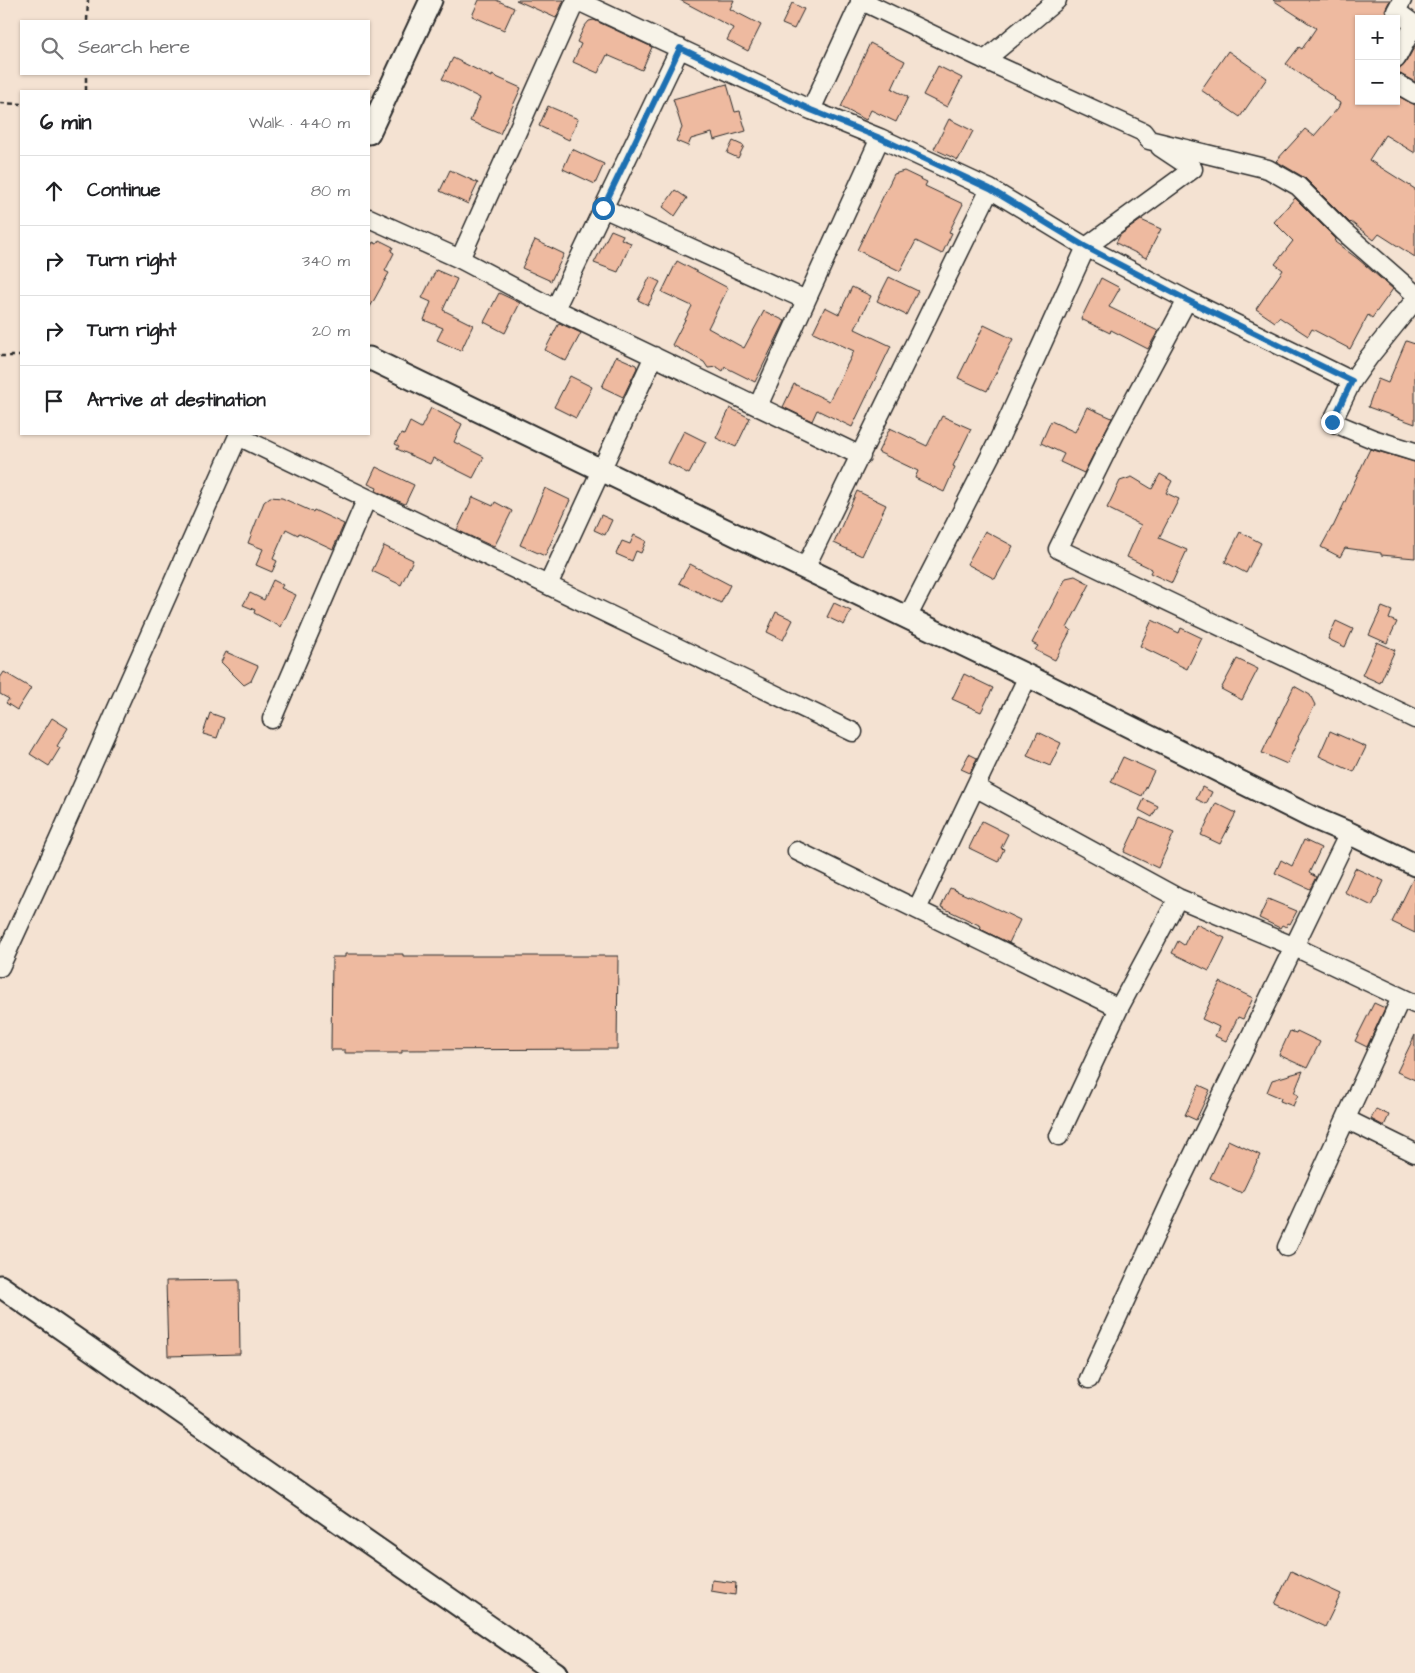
<!DOCTYPE html>
<meta charset="utf-8">
<style>
body{margin:0;font-family:"Architects Daughter",sans-serif;background:#f6f6f6;color:#202124}
.controls{position:absolute;right:15px;top:15px;display:grid;overflow:hidden;border-radius:0px;box-shadow:0 1px 4px #0004}
.controls button{width:45px;height:45px;display:grid;place-items:center;padding:0;border:0;border-bottom:1px solid #e0e0e0;background:#fff;color:#202124;font:25px sans-serif}
.stop{position:absolute;width:15px;height:15px;margin:-11px;border:4px solid #1f6fb2;border-radius:50%;background:#fff}
.stop.end{background:#1f6fb2;border-color:#fff;box-shadow:0 1px 5px #0008}
.list{margin:0;padding:0;list-style:none}
h2{display:flex;justify-content:space-between;align-items:center;height:65px;margin:0;padding:0 20px;font-size:21px}
h2 small{font-size:16px;font-weight:400;color:#757577}
.list li{display:grid;grid-template-columns:32px 1fr auto;gap:15px;align-items:center;box-sizing:border-box;height:70px;padding:0 20px;border-top:1px solid #e0e0e0}
.list b{display:block;font-size:19px;white-space:nowrap}
.list em{font-size:16px;font-style:normal;color:#757577}
.icon{flex:none;width:28px;height:28px;fill:none;stroke:currentColor;stroke-width:2;stroke-linecap:round;stroke-linejoin:round}
.map{position:relative;flex:none;width:1415px;height:1673px;overflow:hidden}
.search{position:absolute;background:#fff;box-shadow:0 1px 4px #0004;left:20px;top:20px;width:350px;height:55px;display:flex;align-items:center;gap:12px;box-sizing:border-box;padding:0 18px;border-radius:0px;color:#757577;font-size:19px}
.panel{position:absolute;background:#fff;box-shadow:0 1px 4px #0004;left:20px;top:90px;width:350px;height:345px;border-radius:0px}
.map>svg:first-child{display:block}
.building{fill:#eebaa0;stroke:#2b2b2b}
.lines{fill:none;stroke-linecap:round;stroke-linejoin:round}
.minor-casing{stroke:#2b2b2b;stroke-width:21}
.tertiary-casing{stroke:#2b2b2b;stroke-width:25}
.path{stroke:#2b2b2b;stroke-width:2.5;stroke-dasharray:5 4;stroke-linecap:butt}
.minor{stroke:#f7f3e8;stroke-width:18}
.tertiary{stroke:#f7f3e8;stroke-width:21}
.route{stroke:#1f6fb2;stroke-width:6}
</style>
<div class="map">
<svg width="1415" height="1673" viewBox="0 0 1415 1673">
<rect width="100%" height="100%" fill="#f4e2d2"/>
<filter id="ink" filterUnits="userSpaceOnUse"><feTurbulence type="fractalNoise" baseFrequency=".02" numOctaves="2"/><feDisplacementMap in="SourceGraphic" scale="10" xChannelSelector="R" yChannelSelector="G"/><feConvolveMatrix kernelMatrix="1 2 1 2 8 2 1 2 1" color-interpolation-filters="sRGB"/></filter>
<g filter="url(#ink)">
<path class="building" d="M479 0H496L514 8 504 30 472 16Z
M516 0H564L556 18Z
M680 0H734L730 9 761 25 748 51 727 40 733 28Z
M1273 0H1390L1385 10 1389 19H1359V101H1396V95L1415 105V153L1385 135 1369 160 1415 189V257L1379 234 1374 240 1351 222 1350 223 1305 178 1276 161 1305 129 1314 136 1338 108 1340 103 1334 99 1335 98 1286 64 1299 47 1302 49 1316 28Z
M792 3 804 9 794 29 782 24Z
M594 20 652 47 642 70 607 55 598 73 573 62 581 44 577 42 584 27 589 21Z
M870 43 905 61 892 89 908 97 896 122 871 110 866 120 841 107Z
M1415 46V82L1396 72V70L1401 68 1405 64Z
M1228 51 1267 78 1240 117 1201 90Z
M453 58 492 77V75L521 88 500 134 470 121 480 98 442 79Z
M938 66 962 78 947 107 923 95Z
M727 84 735 112 740 111 746 131 714 140 712 133 691 139 688 146 676 141 682 128 673 99Z
M548 106 578 119 569 140 539 126Z
M949 119 973 131 958 160 934 149Z
M733 141 744 146 738 158 727 153Z
M572 149 604 164 595 184 563 169Z
M450 170 478 183 468 204 440 191Z
M904 171 927 182 925 186 963 204 949 232 952 233 942 254 916 241 900 271 857 250 894 174Z
M675 190 687 198 675 216 663 207Z
M1295 198 1336 239 1335 242 1358 259 1393 289 1372 318 1368 315 1350 349 1312 329 1308 336 1279 317 1275 322 1256 309 1283 270 1275 264 1293 241 1274 222Z
M1141 220 1161 229 1146 258 1116 243 1120 235Z
M611 230 623 235 621 239 631 243 618 272 594 263Z
M379 240 393 247 391 251 394 253 385 271 389 273 369 309V250L373 242 377 244Z
M535 240 564 254 551 281 522 268Z
M677 261 728 288 708 328 744 348 764 311 785 321 755 382 725 367 723 371 717 367 708 368 704 362 672 345 692 306 662 292Z
M436 270 457 279 443 310 473 325 461 351 437 340 443 328 424 320 431 302 422 298Z
M650 277 660 282 648 305 638 300Z
M889 277 918 291 906 315 877 301Z
M1101 278 1120 288 1109 307 1158 331 1148 349 1111 330 1110 333 1081 319Z
M852 287 871 296 855 329 891 346 852 427 817 410 812 421 783 407 794 384 829 401 854 351 813 332 825 307 839 314Z
M499 293 520 303 505 333 484 322Z
M559 323 581 333 566 361 545 350Z
M984 325 1013 339 987 391 958 378Z
M1406 341 1415 344V424L1368 407 1378 379 1388 383Z
M616 356 636 365 637 368 623 397 602 387Z
M570 376 592 387 576 418 554 407Z
M1087 407 1112 418 1084 473 1060 462 1064 454 1041 443 1051 421 1075 432Z
M431 408 462 424 454 442 484 457 473 478 433 458 430 464 397 449 399 446 395 444 401 434 404 435 410 422 421 428Z
M730 408 750 418 736 447 716 438Z
M942 416 971 429 953 466 955 467 944 492 915 478 918 471 878 452 890 428 927 446Z
M684 431 706 442 689 474 668 463Z
M1370 449 1415 462V558L1381 555V553L1345 548 1340 557 1321 547 1332 527H1333Z
M376 467 414 485 405 504 376 491 377 488 368 484Z
M1160 474 1172 481 1166 493 1179 499 1159 538 1187 550 1172 583 1150 573 1152 569 1127 557 1141 525 1107 508 1120 481 1132 477 1152 489Z
M545 488 570 500 545 556 520 545Z
M857 491 886 505 862 556 834 543Z
M270 497 282 498 313 512 314 510 344 524 333 549 299 533 298 535 286 529 273 559 277 561 272 572 256 565 263 549 248 543 264 502Z
M473 497 493 506 495 502 512 511 494 547 457 530Z
M601 515 612 520 605 535 594 530Z
M985 531 1013 546 995 579 967 564Z
M1240 532 1261 543 1246 573 1225 562Z
M634 535 646 541 641 553 636 551 632 561 616 554 622 541 630 544Z
M384 546 413 560 401 585 372 571Z
M690 564 730 585 721 603 679 583Z
M1075 576 1090 584 1067 628 1071 630 1055 660 1035 650 1038 646 1032 643 1066 578Z
M273 580 283 585 281 588 296 595 281 627 254 613 255 610 243 605 250 593 264 600Z
M834 603 851 611 844 625 827 617Z
M1382 607 1392 611 1389 619 1397 622 1387 643 1369 635Z
M776 612 793 620 783 640 767 632Z
M1152 620 1179 633 1181 628 1202 638 1187 669 1140 646Z
M1336 621 1353 629 1345 647 1328 639Z
M1377 642 1395 650 1380 683 1362 675Z
M226 652 258 666 251 681 244 685 221 662Z
M1237 659 1258 669 1242 700 1221 689Z
M4 672 31 688 17 710 6 703 9 699 0 694V678Z
M964 674 993 688 981 712 952 699Z
M1294 686 1310 695 1315 705 1298 737 1299 738 1287 764 1262 753Z
M210 713 224 718 217 738 203 734Z
M52 718 68 728 57 746 60 748 49 766 30 754Z
M1330 731 1366 747 1354 772 1319 756Z
M1038 732 1061 743 1050 766 1027 756Z
M969 754 977 758 970 773 961 769Z
M1123 757 1154 771 1142 796 1111 782Z
M1202 787 1212 792 1206 804 1196 799Z
M1144 799 1158 806 1152 817 1139 810Z
M1216 803 1236 813 1220 844 1201 835Z
M1140 818 1174 833 1158 868 1124 852Z
M982 821 1008 834 1001 848 1004 849 998 862 969 848Z
M1304 840 1321 848 1309 873 1316 877 1310 889 1275 873 1281 860 1292 866Z
M1355 868 1384 881 1372 906 1344 892Z
M1414 877H1415V933L1392 922Z
M950 888 968 896V895L1020 920 1009 943 980 929 981 926 941 907Z
M1268 899 1297 911 1290 924 1288 923 1286 927 1282 925 1280 928 1259 918Z
M1196 924 1225 938 1209 971 1172 953 1178 941 1184 945 1192 928 1194 929Z
M345 954H403V956H618L617 1049 402 1050V1053H345V1050H331L332 957H345Z
M1220 982 1253 998 1243 1019 1238 1017 1226 1041 1215 1036 1219 1027 1202 1019Z
M1374 1003 1385 1008 1367 1047 1355 1041Z
M1290 1031 1296 1033 1297 1031 1320 1042 1307 1068 1279 1055Z
M1415 1035V1080L1397 1072Z
M1303 1071 1294 1093 1298 1095 1293 1106 1280 1101 1281 1098 1267 1092 1272 1080Z
M1199 1085 1210 1090 1196 1120 1185 1115Z
M1376 1109 1389 1115 1384 1126 1371 1119Z
M1228 1140 1260 1155 1242 1193 1210 1178Z
M239 1280 240 1354 168 1356 166 1281Z
M1291 1571 1341 1594 1325 1627 1275 1604Z
M712 1580 736 1583 735 1595 711 1591Z"/>
<g class="lines">
<g class="minor-casing">
<path id="minor" d="M576 0 811 110 880 138 990 189 1086 247 1187 300 1352 381
M860 0 985 60 1143 132 1149 140 1268 169 1298 186 1343 231 1415 294
M1402 0 1396 11 1415 25
M1396 59 1414 25
M985 60 1057 0
M1396 83 1415 94
M811 110 861 1
M603 208 806 300
M369 218 460 259 555 309 861 456
M460 259 576 0
M1187 300 1114 436 1058 549 1415 719
M1415 300 1369 357 1352 381 1332 422 1373 439 1415 452
M555 309 680 48
M758 406 880 138
M238 436 853 732
M805 568 990 189
M548 585 654 356
M907 618 999 439 1086 247 1193 169 1160 147
M272 719 367 498
M975 787 1178 898 1295 947 1415 1004
M797 851 1119 1008
M917 909 1028 676
M0 967 58 841 239 434
M1346 1119 1415 1153
M1059 1136 1119 1008 1178 898
M1287 1247 1401 998
M1089 1379 1175 1192 1349 833"/>
</g>
<g class="tertiary-casing">
<path id="tertiary" d="M369 133 431 0
M369 358 1028 676 1311 817 1349 833 1415 865
M0 1286 556 1673"/>
</g>
<path class="path" d="M87 21 88 0
M86 91V74
M0 103 21 104
M0 356H21"/>
<use href="#minor" class="minor"/>
<use href="#tertiary" class="tertiary"/>
</g>
</g>
<g class="lines" filter="url(#ink)">
<path class="route" d="M603 208 680 48 811 110 880 138 990 189 1086 247 1187 300 1352 381 1332 422"/>
</g>
</svg>
<div class="controls">
<button>+</button>
<button>−</button>
</div>
<div class="stop" style="left:603px;top:208px"></div>
<div class="stop end" style="left:1332px;top:422px"></div>
<div class="search"><svg class="icon" aria-label="search" viewBox="0 0 24 24"><circle cx="10" cy="10" r="6"/><path d="M15 15l6 6"/></svg>Search here</div>
<section class="panel">
<h2>6 min<small>Walk · 440 m</small></h2>
<ul class="list">
<li><svg class="icon" aria-label="ahead" viewBox="0 0 24 24"><path d="M12 20V5M6 11l6-6 6 6"/></svg><div><b>Continue</b></div><em>80 m</em></li>
<li><svg class="icon" aria-label="right" viewBox="0 0 24 24"><path d="M7 20v-9h11M14 6l5 5-5 5"/></svg><div><b>Turn right</b></div><em>340 m</em></li>
<li><svg class="icon" aria-label="right" viewBox="0 0 24 24"><path d="M7 20v-9h11M14 6l5 5-5 5"/></svg><div><b>Turn right</b></div><em>20 m</em></li>
<li><svg class="icon" aria-label="arrive" viewBox="0 0 24 24"><path d="M6 21V4h12l-3 4 3 4H6"/></svg><div><b>Arrive at destination</b></div></li>
</ul>
</section>
</div>
